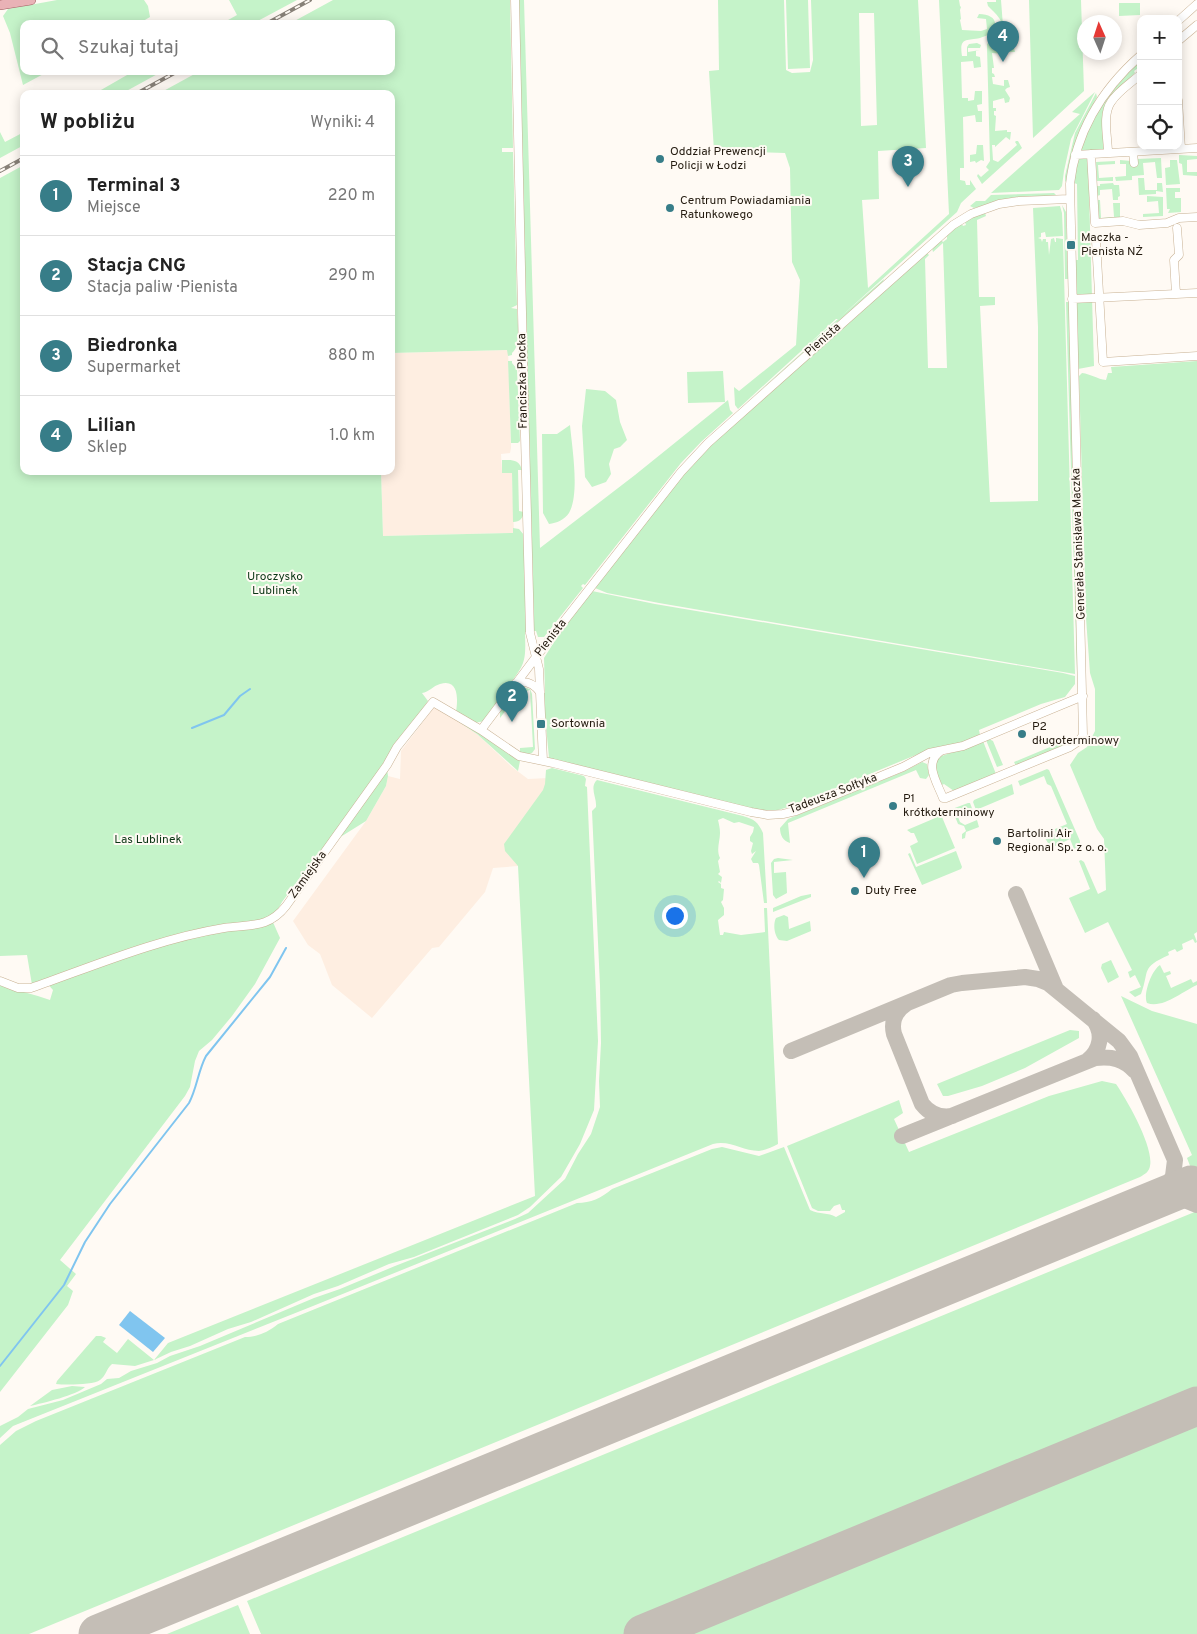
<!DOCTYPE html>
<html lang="pl">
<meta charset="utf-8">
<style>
body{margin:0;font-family:Overpass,sans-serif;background:#f6f6f6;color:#222}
.controls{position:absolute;right:15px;top:15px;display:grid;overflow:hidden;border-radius:10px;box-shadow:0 2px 12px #0003}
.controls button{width:45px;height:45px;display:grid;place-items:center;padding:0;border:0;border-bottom:1px solid #e0e0e0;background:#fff;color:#222;font:25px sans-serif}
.compass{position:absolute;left:1077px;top:15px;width:45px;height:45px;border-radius:50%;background:#fff;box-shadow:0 2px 12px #0003;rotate:357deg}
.you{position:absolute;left:674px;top:915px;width:18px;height:18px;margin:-12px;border:4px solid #fff;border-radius:50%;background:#1a73e8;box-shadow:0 0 0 8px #1a73e833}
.badge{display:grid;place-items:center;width:32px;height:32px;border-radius:50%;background:#377d88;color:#fff;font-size:16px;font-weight:700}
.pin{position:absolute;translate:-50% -41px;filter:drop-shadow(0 1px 2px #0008)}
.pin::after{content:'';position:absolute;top:26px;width:18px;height:15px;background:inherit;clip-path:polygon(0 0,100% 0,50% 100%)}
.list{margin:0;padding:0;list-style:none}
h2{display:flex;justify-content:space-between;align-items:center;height:65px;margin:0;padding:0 20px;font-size:21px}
h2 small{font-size:16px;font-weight:400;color:#767676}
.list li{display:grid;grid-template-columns:32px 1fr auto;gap:15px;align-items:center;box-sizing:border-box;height:80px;padding:0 20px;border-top:1px solid #e0e0e0}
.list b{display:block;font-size:19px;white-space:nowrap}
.list p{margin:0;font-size:16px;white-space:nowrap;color:#767676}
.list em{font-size:16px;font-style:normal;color:#767676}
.icon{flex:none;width:28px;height:28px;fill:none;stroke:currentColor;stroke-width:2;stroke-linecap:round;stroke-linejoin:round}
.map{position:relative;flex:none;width:1197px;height:1634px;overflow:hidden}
.search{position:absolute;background:#fff;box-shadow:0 2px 12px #0003;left:20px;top:20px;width:375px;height:55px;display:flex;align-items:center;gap:12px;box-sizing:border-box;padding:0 18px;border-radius:10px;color:#767676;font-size:19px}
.panel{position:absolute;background:#fff;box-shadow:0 2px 12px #0003;left:20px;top:90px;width:375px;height:385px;border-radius:10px}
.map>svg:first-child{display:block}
.industrial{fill:#feeee1}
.green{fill:#c5f3c9;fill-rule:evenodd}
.water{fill:#80c5ef}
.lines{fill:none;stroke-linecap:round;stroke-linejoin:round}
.stream{stroke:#80c5ef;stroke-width:2}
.taxiway{stroke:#c4beb6;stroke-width:16}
.runway{stroke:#c4beb6;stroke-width:39}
.minor-casing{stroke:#c8b193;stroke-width:9}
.major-casing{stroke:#9b5c5c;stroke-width:10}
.minor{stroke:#fff;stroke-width:8}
.major{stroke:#e9b2b6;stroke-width:9}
.rail-casing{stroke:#888178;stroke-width:4}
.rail{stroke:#fffaf4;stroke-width:2;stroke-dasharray:5.5;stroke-linecap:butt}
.poi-dot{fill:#377d88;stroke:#fffaf4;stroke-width:2}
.labels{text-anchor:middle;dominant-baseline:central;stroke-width:4;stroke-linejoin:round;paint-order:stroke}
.poi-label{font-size:12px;fill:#241b10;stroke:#fffaf4;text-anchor:start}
.street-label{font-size:12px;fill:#241b10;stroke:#fffaf4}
.park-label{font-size:12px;fill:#0c3615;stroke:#fffaf4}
</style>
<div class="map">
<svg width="1197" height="1634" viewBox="0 0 1197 1634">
<rect width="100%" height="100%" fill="#fffaf4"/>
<path class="industrial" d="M508 350 511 448 510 453 501 454 502 472 512 473 514 533 383 536 381 471H391V353Z
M435 706 477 734 512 767 528 779 548 778 518 866 493 868 485 892 439 947 432 948 372 1018 332 985 320 954 308 945 293 921 366 821 386 786 388 776 400 779 401 751Z"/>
<path class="green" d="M57 0H144L148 6 150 17 138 24H24V71H49L23 85 10 33 3 16 8 9Z
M229 0H297L252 24H221L237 15Z
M333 0H510L513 148H502V152H513L517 305 511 308 517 309C517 321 522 345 512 353V355L508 356 507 350 391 353V94H158L200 71H391V24H289Z
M518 0H524L540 548 635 475 728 400 730 410 733 413 701 442 681 463 585 585 583 584 581 586 583 588 544 637H538L536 631H534Z
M718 0H784L786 70 792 73 810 72 813 60 811 0H918L926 148 878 151 879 199 862 200 868 288 949 214 939 0H959L960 6 961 7 960 10 961 19 960 20 962 30 981 31 987 29 986 19 977 18 979 14C992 14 1000 21 992 33 988 35 983 37 980 38 966 41 959 37 962 56H967V47L969 44 977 43 981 45 980 48H968V52L980 50 976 51V56L980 57 981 67 974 68 973 61 961 62 962 98H968V101L974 100 975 91H982V104L977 105 978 111H982V122H976L975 115 963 117 964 168H960V180L965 181 966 185H970V180L976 189 961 203 957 212 838 319H836L738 409 735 405 734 387 739 391 796 345 800 280 792 262 790 168 785 153 752 152 720 154 714 151 709 71 719 70ZM859 13H874L877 125 861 126Z
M786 0H808L810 68 788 69Z
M996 0H1001L1004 39 1014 48 1015 52H1005V54L992 53 994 68H992V73L994 74 995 77H992L993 84 1004 86V80H1008L1010 87 1007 88 1005 90 1010 98 1009 102 1005 103 1004 98 993 101V108H996V111H994V115L996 116 995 131 1007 130V132H1011L1010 140 1006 137 995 147V145H992L993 160 998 162 1017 145 1015 142 1016 141H1018L1022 148 982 184 977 176 978 174 981 177 989 170 986 167 990 161 987 47V44C1006 27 1007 24 988 6L987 2H996Z
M1029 0H1081L1084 91 1033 138Z
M1119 3H1140V15L1119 16Z
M1140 60 1141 66 1134 71 1135 73 1120 87 1108 102 1104 150 1083 152 1081 150C1082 142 1086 135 1089 128 1102 99 1119 83 1140 60Z
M134 71H163L121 94H94Z
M1095 92 1071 139 1064 171 1062 186 1059 190 991 193 1080 114 1072 112Z
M1096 93 1097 97C1082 125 1071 151 1066 182L1065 181V176L1075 133Z
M0 132 5 142 24 132V145L0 158Z
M977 145H983L984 161 981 160 976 163 975 161 970 162V155L976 154Z
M1179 155 1197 156V159L1187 160V172H1197V176L1183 175 1182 164 1179 163Z
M1082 158 1088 159 1094 366 1078 369 1075 260H1078L1077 184 1074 183 1076 167 1078 159Z
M1161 158 1162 178H1157L1155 162 1143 163 1144 175 1132 176V180L1116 181 1115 177 1126 176V164H1120V160L1131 161 1132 167H1137L1136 159Z
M1170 160H1177L1180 184 1166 185 1165 168 1170 167Z
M1115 161V164L1098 165 1099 178 1113 177V181H1097L1096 162Z
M24 165V471H381L383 536 513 533V528L519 529 524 535 527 632H525C526 664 525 663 507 688L508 690 485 721 474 723 456 712C458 700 459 678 440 684 433 686 429 692 422 693L428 701 386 761 388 776 386 786 366 821 342 836 315 857 282 902 272 920 280 938 255 984 232 1016 212 1040 199 1051 195 1061 190 1087 185 1096 60 1260 76 1274 67 1286 73 1291 68 1305 0 1392V985C17 991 34 994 50 1000L53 990 43 979 32 985 27 955 0 956V178Z
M1138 178H1144L1145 190H1157V183H1162L1163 192 1156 191V194L1139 195Z
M1113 183 1114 185H1119L1120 196 1118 197V200H1113L1112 189 1100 190V195L1097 196V186H1100V184Z
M1166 188H1180V192H1175V198H1181V212L1168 213 1170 209H1167Z
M1054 193 1057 196 1015 197 974 208 970 206 976 201H985L991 195Z
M1147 196 1163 197V216L1143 217V214L1159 213 1158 201 1147 202Z
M1097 200H1100L1101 218 1114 217 1113 203H1120V218L1099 219Z
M1062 205 1066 212 1068 279H1065L1064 213Z
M1060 206 1062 213 1063 236 1046 237 1045 232 1041 233V237L1038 238 1041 239 1042 242 1043 239H1046V242H1048L1049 255 1051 239 1054 238 1055 242H1056V238L1063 239 1075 674 659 603 607 593 595 588 689 467 711 444 927 253 929 255 925 259 928 368H947L943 243 933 252 932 248 941 240 943 242 947 239V234L961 223 963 226 966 225 965 222 974 216 985 213 986 216 977 220 979 297H995V305L980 306 990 502 1038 501V327L1033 208Z
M884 279 883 282 739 409 807 348 808 345Z
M1066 302H1069L1079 675 1077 674Z
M508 361H512V363L517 369 520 441 518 443H511Z
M1197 361V932L1194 934 1197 942 1195 943 1193 939 1182 944 1183 949 1177 952 1175 949 1168 952 1169 955C1140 968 1150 970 1141 994L1135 997 1129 992 1141 987 1135 975 1130 978 1128 972 1132 970 1108 922 1085 933 1069 898 1090 889 1079 861 1081 860 1084 862 1098 894 1106 890 1104 839 1097 829 1070 765 1078 753 1087 747 1095 731V689L1090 673 1086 618 1079 376 1082 373C1091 374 1097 379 1106 380L1108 373H1112L1111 367Z
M723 371 725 402 688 403 687 372Z
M586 389 605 391 616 400 620 422 627 440 620 447 614 449 609 464 611 474 606 482 592 487 585 477 582 426Z
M570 425C572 447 580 494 569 513 564 520 557 523 549 524L543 513 542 434H557Z
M502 460C512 460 519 459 522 470H518L519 511 524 512C523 518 520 522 513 522L512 473H502Z
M592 591 655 604 1063 673 1075 676V684L1065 697 1041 704 979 730 980 735 957 744 928 750 792 806 778 810H756L549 758 543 693H545L544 658 556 639 554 638Z
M522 687 530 689 532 694 535 749 532 753 524 755 520 752V748L533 747 530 690 519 693 500 718V709L502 710 518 689Z
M435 706 479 732 520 761 518 771 477 734Z
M1074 737 1076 740 1072 742 1016 766 1014 762Z
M989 739 993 741 1003 765 997 767 986 740Z
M983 741 996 774 954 791 944 784 942 785C938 775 932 766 939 757Z
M922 762 927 764 929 775 926 779 920 778 916 770 788 823 790 843C783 841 780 835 780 828L788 819 905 771Z
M552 768 584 776 586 779 585 786 587 787 598 1041 594 1110 580 1144 561 1177 530 1207 518 1215 414 1257 389 1264 338 1286 314 1294 251 1322 228 1329 190 1346 171 1352 154 1360 135 1366 112 1364C106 1369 106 1376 100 1380 94 1385 65 1385 56 1384L57 1381 96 1336H101L106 1338 103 1342 117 1353 128 1339 154 1360 168 1343 535 1196 518 866 505 851 504 844 543 790 545 784 546 770Z
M1047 769 1049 770 1080 841V846L1074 849 1070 839 1051 848 1045 838 1056 834 1055 829 1067 824 1051 786 1047 784 1044 776 1020 786 1018 781Z
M597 780 743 816C754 819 758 822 763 833L767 903H764L759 865 758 863H753L751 859 756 851 752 854 751 851 753 843 750 841V837L753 832 754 827 739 822 734 823 723 818 718 820C719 824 720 829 720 833 720 841 716 850 720 858L718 861 720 872 718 874 722 877 721 883 719 881 718 882 721 884V888L724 889 723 900 721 902 724 908V915L718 920 720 935H723L724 932 741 935 765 932 764 908H767L778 1144C772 1147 766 1150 759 1151 742 1151 731 1140 713 1144L313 1306 13 1426 0 1438V1426L18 1417 28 1409 63 1400 101 1384 107 1379 119 1378 131 1371 157 1363 170 1356 200 1346 314 1298 340 1289 395 1266 515 1219 528 1213 565 1179 578 1154 591 1134 600 1107 599 1081 601 1043 600 986 592 811 596 807C597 798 589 787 597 780Z
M1012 784 1014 794 976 810 973 802 974 800Z
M968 803H970L973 811 958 817 960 822 965 825 977 820 979 827 966 832 965 838 962 839V834L966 831 964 826 958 824 952 809Z
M940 816 942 817 955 848 917 864 910 846 918 842 914 833H911L907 830Z
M956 851 962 867 961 869 922 885 908 854 910 853 916 867Z
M778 858 793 860 774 862V873L786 872 787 893 776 899 773 895 771 863 774 859Z
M811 894V897L773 912V908L801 896Z
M784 915 788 917 789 929 810 921 811 931 787 941 779 940C774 935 773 924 776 918Z
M1111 960 1119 977 1108 983 1101 968 1102 964Z
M1160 965 1164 973 1170 971 1171 974 1166 976 1171 988 1191 979 1193 983 1197 981V985C1183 991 1163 1009 1147 1003 1143 995 1151 971 1160 965Z
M1121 996 1152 1011 1197 1024V1184L1187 1158 1192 1155Z
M1070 1030 1079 1031V1038L1025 1068 982 1086 948 1096H943L937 1084Z
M1102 1081 1116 1084C1127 1100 1154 1147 1150 1166 1149 1172 1145 1174 1140 1177L29 1634H0V1445L16 1431 36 1421 245 1337C258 1337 268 1332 278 1324L577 1203C591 1203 601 1198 612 1189L712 1149 722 1147 759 1156 784 1147 810 1210C820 1215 828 1212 836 1217L845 1212V1210H842L840 1204 834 1206 830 1211H818L812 1208 787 1146 899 1100 903 1113 894 1119 909 1152 1049 1096Z
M1197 1211V1634H261L247 1601Z
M72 1386 85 1387C77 1395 43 1403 30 1406L52 1390Z
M238 1605 250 1634H167Z"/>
<path class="water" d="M130 1311 165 1338 153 1352 119 1325Z"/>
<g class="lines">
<path class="stream" d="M192 728 224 715 240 696 250 689
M0 1366 64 1285 85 1242 110 1204 189 1103C197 1088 198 1071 206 1056L270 977 286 948"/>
<path class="taxiway" d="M1016 894 1056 989
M906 1004C895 1011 891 1022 894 1034L922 1104C930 1114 940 1118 952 1116
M791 1051 951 985 962 983 1025 977 1038 979 1048 983 1119 1041 1130 1056 1175 1160 1173 1176 1162 1197
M1087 1061C1101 1050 1104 1033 1093 1019
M902 1136 1095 1058C1112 1056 1124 1059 1135 1071
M1162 1197 1180 1198 1197 1205"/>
<path class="runway" d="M98 1634 1191 1185
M643 1634 1197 1406"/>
<g class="minor-casing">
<path id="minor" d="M515 0 523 357 530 633 539 669 543 761
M1178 21 1197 4
M1178 41 1197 25
M1178 100 1181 149
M1133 152 1134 163
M1108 153C1108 138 1102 115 1111 102 1118 91 1131 83 1141 74
M1091 154 1095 223 1123 221 1139 225 1167 223 1179 218 1197 217
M1075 155 1197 148
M1096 241 1103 362 1197 356
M1176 294 1174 260 1179 255 1177 228
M1072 299 1197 293
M516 683C526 680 534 684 540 692
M481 730 536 657 681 472 708 443 953 225 971 214 999 204 1019 201 1069 199
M941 751C923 763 937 782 943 798H946L1070 747 1079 741 1083 735 1070 184C1076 131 1101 90 1141 55
M0 981 18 988H31C94 966 157 939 224 928 249 924 268 929 286 906L387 765 397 747 433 702 481 730 519 756 553 763 751 812 768 815 783 814 796 811 903 767 929 753 963 746 1083 696"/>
</g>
<g class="major-casing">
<path id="major" d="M0 5 31 0"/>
</g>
<use href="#minor" class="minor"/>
<use href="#major" class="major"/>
<g class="rail-casing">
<path id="rail" d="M266 24 310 0
M136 94 178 71
M0 171 24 158"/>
</g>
<use href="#rail" class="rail"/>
</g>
<g class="poi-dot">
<circle cx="660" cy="159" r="5"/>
<circle cx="670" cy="208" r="5"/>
<rect x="1066" y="240" width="10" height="10" rx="2.5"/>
<rect x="536" y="719" width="10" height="10" rx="2.5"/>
<circle cx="1022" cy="734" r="5"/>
<circle cx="893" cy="806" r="5"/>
<circle cx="997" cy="841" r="5"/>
<circle cx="855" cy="891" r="5"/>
</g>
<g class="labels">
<g class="poi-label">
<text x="670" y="152">Oddział Prewencji<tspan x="670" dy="14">Policji w Łodzi</tspan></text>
<text x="680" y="201">Centrum Powiadamiania<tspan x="680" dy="14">Ratunkowego</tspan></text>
<text x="1081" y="238">Maczka -<tspan x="1081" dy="14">Pienista NŻ</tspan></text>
<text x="551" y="724">Sortownia</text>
<text x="1032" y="727">P2<tspan x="1032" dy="14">długoterminowy</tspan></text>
<text x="903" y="799">P1<tspan x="903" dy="14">krótkoterminowy</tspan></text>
<text x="1007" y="834">Bartolini Air<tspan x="1007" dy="14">Regional Sp. z o. o.</tspan></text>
<text x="865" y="891">Duty Free</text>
</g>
<g class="street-label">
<text transform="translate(823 340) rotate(-42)">Pienista</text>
<text transform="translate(523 381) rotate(-91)">Franciszka Plocka</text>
<text transform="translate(1079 544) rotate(-92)">Generała Stanisława Maczka</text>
<text transform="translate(551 638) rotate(-52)">Pienista</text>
<text transform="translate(833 794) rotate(-21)">Tadeusza Sołtyka</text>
<text transform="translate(308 875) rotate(-54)">Zamiejska</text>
</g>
<g class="park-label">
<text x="275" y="577">Uroczysko<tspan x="275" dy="14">Lublinek</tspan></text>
<text x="148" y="840">Las Lublinek</text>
</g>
</g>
</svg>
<div class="controls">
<button>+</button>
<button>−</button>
<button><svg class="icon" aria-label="locate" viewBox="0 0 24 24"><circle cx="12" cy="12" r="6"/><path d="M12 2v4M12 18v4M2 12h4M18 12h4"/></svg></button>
</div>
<svg class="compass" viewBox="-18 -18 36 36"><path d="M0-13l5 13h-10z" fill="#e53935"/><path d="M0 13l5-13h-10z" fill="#767676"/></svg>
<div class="you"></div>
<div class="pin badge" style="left:864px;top:878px">1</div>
<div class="pin badge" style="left:512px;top:722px">2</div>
<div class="pin badge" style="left:908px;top:187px">3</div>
<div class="pin badge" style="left:1003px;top:62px">4</div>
<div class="search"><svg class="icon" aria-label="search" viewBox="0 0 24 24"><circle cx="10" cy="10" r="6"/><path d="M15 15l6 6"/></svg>Szukaj tutaj</div>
<section class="panel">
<h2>W pobliżu<small>Wyniki: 4</small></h2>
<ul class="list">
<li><span class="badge">1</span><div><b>Terminal 3</b><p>Miejsce</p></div><em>220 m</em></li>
<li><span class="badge">2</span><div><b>Stacja CNG</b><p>Stacja paliw · Pienista</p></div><em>290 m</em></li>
<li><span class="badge">3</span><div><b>Biedronka</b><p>Supermarket</p></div><em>880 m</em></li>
<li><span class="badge">4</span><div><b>Lilian</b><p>Sklep</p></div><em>1.0 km</em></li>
</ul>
</section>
</div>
